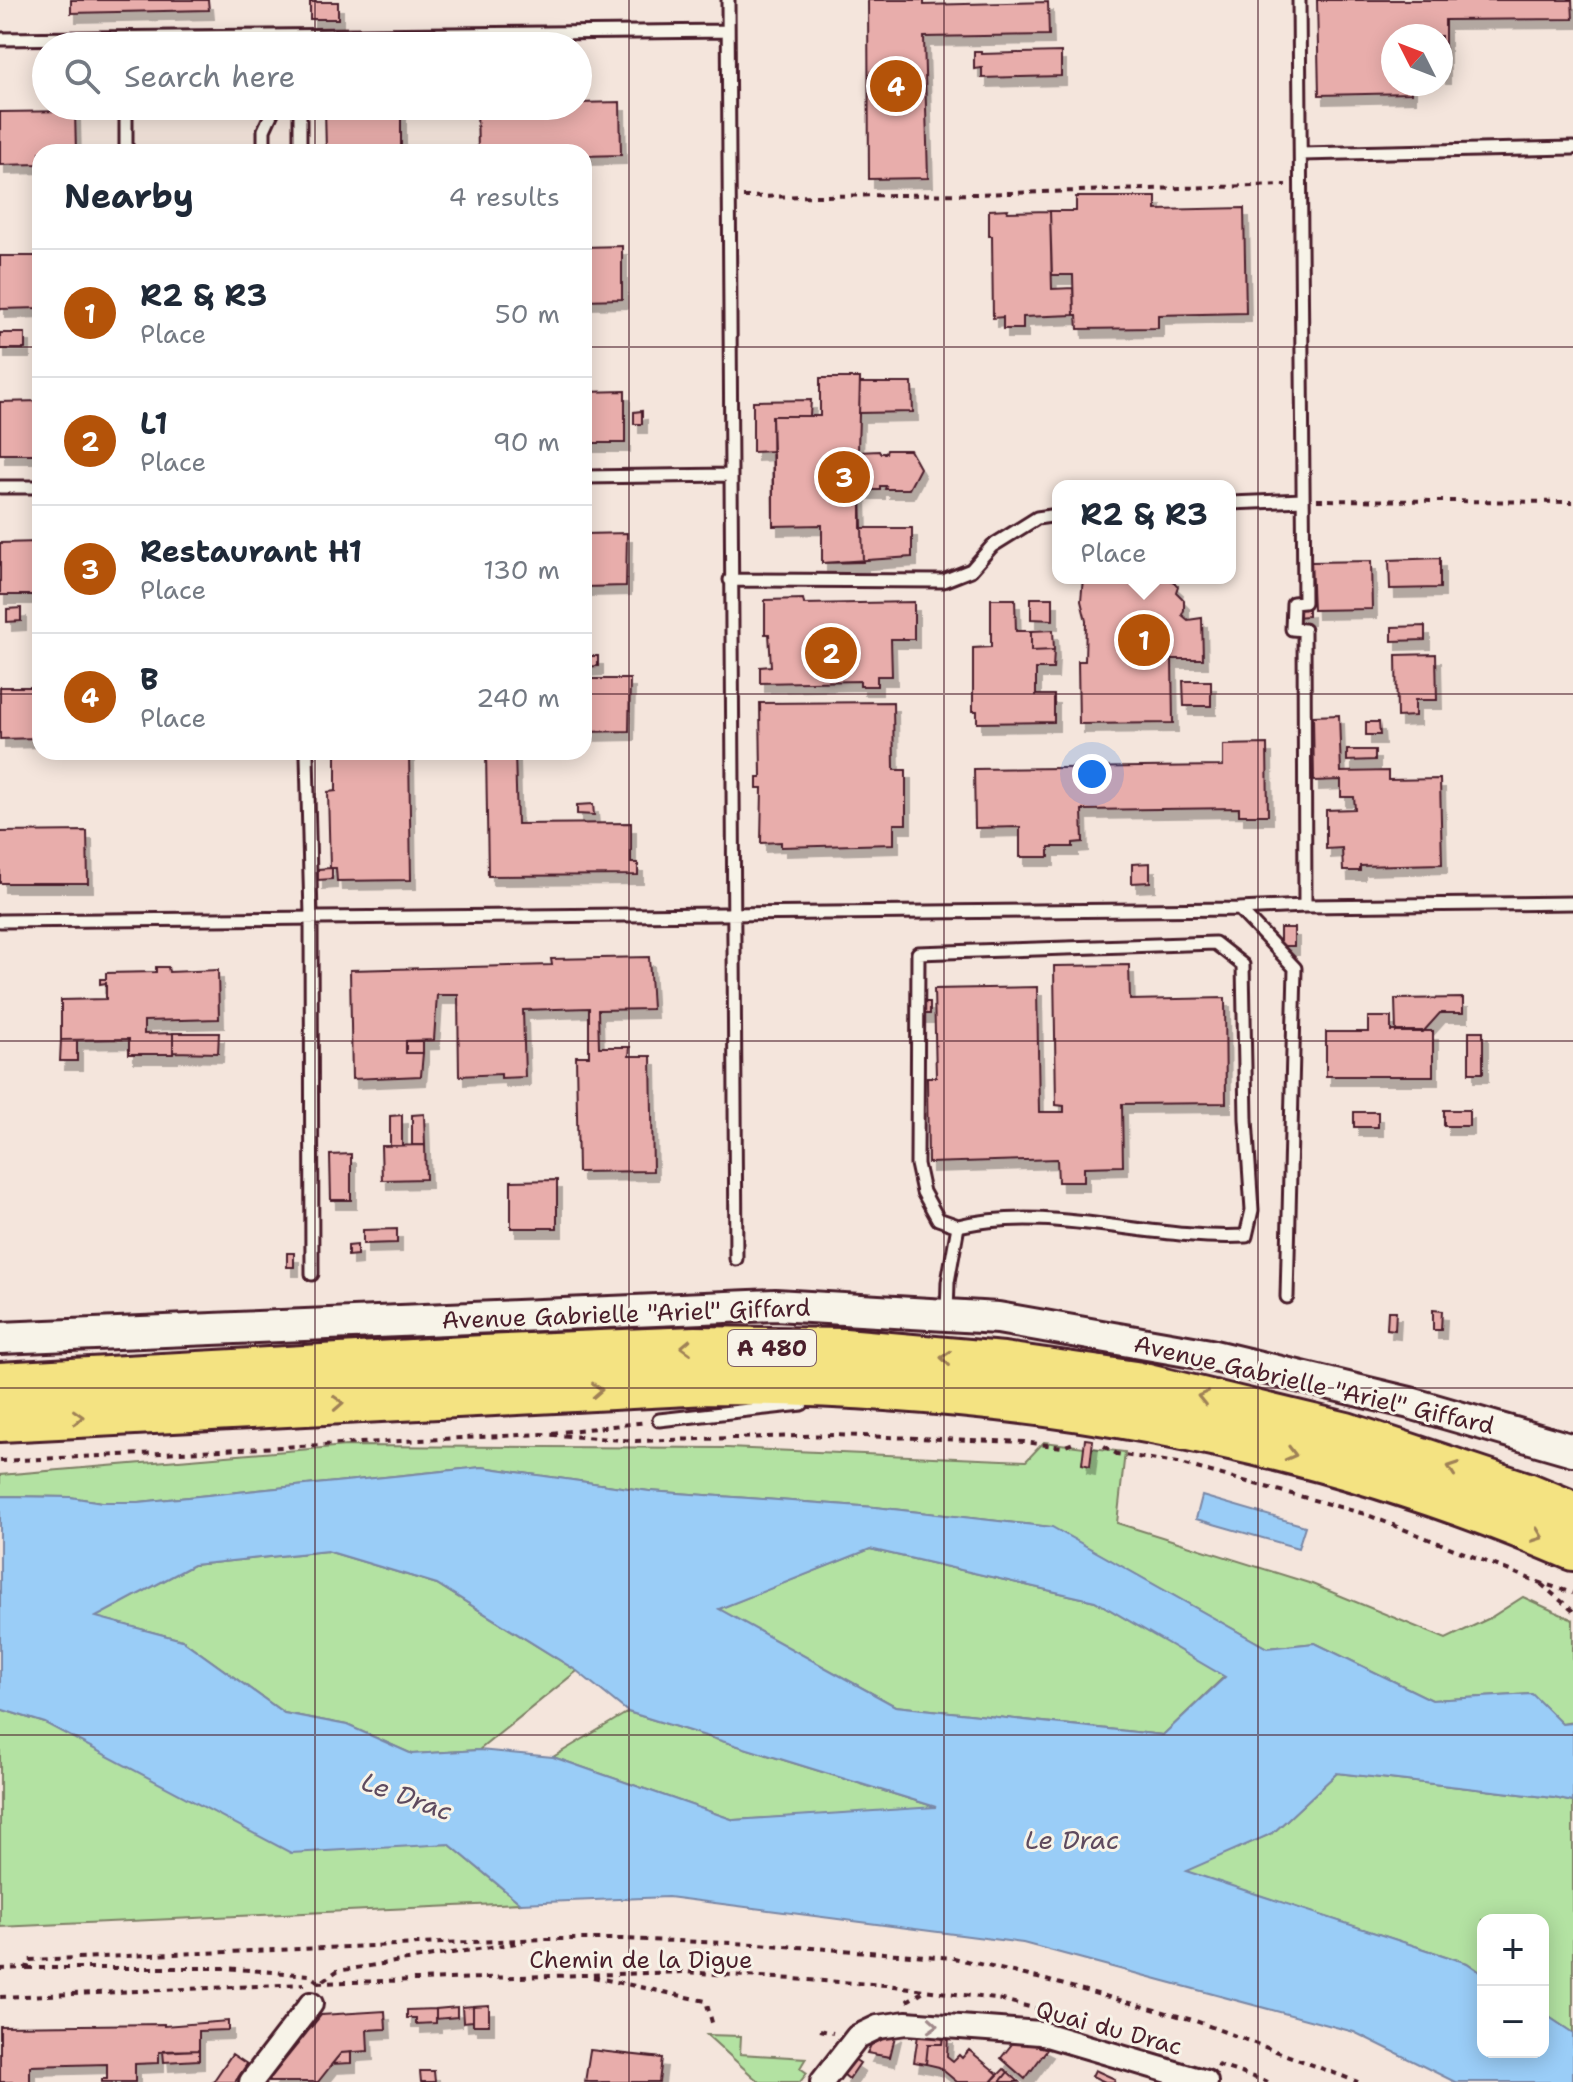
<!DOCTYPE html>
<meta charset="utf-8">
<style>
body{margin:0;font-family:"Shantell Sans",sans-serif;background:#f2f2f3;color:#1f2937}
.controls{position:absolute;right:24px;bottom:24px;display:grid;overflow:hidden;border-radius:16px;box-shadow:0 4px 20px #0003}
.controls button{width:72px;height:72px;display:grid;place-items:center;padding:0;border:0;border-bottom:2px solid #e0e1e3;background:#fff;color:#1f2937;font:40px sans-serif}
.compass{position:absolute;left:1381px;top:24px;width:72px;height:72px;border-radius:50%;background:#fff;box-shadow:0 4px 20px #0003;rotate:312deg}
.you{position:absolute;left:1092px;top:774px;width:28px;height:28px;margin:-20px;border:6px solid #fff;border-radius:50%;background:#1a73e8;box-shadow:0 0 0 12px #1a73e833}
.badge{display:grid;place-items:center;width:52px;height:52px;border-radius:50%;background:#b45309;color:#fff;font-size:26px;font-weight:700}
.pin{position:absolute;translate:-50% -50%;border:4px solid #fff;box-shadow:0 2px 8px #0006}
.popup{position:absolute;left:1052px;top:480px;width:184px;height:104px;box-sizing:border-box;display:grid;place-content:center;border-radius:16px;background:#fff;filter:drop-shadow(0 2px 6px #0005);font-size:26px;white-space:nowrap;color:#747a83}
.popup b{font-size:30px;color:#1f2937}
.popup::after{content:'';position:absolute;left:50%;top:100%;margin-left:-16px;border:16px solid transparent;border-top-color:#fff}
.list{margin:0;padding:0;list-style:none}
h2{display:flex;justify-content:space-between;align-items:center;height:104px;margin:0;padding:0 32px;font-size:34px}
h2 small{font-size:26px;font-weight:400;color:#747a83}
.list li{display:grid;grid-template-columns:52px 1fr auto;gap:24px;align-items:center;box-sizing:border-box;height:128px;padding:0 32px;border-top:2px solid #e0e1e3}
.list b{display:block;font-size:30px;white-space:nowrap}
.list p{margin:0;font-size:26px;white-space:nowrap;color:#747a83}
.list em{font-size:26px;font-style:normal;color:#747a83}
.icon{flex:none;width:44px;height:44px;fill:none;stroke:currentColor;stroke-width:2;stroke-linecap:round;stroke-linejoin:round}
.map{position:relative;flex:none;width:1573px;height:2082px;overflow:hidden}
.search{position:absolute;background:#fff;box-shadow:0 4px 20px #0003;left:32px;top:32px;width:560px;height:88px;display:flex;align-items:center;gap:20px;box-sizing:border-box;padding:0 28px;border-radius:44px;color:#747a83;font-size:30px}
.panel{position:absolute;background:#fff;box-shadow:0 4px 20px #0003;left:32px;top:144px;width:560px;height:616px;border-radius:24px}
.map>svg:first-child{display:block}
.green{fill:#b3e2a2;stroke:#7e8066;stroke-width:2}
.water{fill:#9acdf7;stroke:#7a87a5;stroke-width:2;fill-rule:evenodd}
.building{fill:#e8adab;stroke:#4a1f2b;stroke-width:2;filter:url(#shadow)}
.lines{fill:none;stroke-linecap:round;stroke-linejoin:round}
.lane-casing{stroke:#4a1f2b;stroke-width:17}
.street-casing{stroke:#4a1f2b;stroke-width:28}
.secondary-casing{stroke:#4a1f2b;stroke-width:36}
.highway-casing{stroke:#4a1f2b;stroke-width:46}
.path{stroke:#4a1f2b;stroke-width:4;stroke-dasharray:6 6;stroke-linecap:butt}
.lane{stroke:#f7f3e8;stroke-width:11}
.street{stroke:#f7f3e8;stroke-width:22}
.secondary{stroke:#f7f3e8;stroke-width:30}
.highway{stroke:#f4e382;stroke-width:40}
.oneway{stroke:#9f8156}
.oneway2{stroke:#a0898a}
.grid{fill:none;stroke:#4a1f2b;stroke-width:2;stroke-opacity:0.55}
.labels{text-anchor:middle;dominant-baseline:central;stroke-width:6;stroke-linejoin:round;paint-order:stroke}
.shield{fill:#f7f3e8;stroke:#7e5f64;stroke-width:2}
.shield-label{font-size:22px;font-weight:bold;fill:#4a1f2b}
.street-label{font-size:24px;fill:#4a1f2b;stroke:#f7f3e8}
.water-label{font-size:26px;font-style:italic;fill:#5e4a5e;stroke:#f7f3e8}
</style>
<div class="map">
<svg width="1573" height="2082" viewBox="0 0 1573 2082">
<defs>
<filter id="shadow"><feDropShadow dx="5" dy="9" stdDeviation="0" flood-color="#0004"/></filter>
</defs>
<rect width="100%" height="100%" fill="#f4e5dc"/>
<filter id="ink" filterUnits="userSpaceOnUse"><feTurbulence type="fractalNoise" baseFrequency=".0125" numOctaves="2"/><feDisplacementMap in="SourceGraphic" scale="16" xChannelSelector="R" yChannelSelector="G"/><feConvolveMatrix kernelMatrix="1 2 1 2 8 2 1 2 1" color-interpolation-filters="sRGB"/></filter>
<g filter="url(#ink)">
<path class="green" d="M1044 1442 1125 1452 1117 1523 1312 1584 1446 1639 1490 1618 1523 1597 1573 1620V1722L1562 1724 1531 1694 1432 1700 1315 1643 1267 1648 1051 1527 875 1507 649 1491 482 1467 139 1502H102L70 1497 0 1496V1475L346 1446 727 1448 1026 1461Z
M870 1549 1095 1601 1225 1676 1163 1735 895 1706 718 1609Z
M327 1551 437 1584 577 1671 479 1750 412 1754 347 1725 284 1713 182 1640 95 1617 193 1565Z
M0 1709 45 1723 377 1846 449 1844 520 1903 0 1927Z
M628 1712 939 1808 734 1820 553 1757Z
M1337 1773 1554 1798 1573 1802V2033L1543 2013V1920H1483V1974L1467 1963 1184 1871 1273 1833Z
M707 2035 741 2036 740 2054 806 2058 800 2068 807 2073 800 2082H759Z"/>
<path class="water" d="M482 1467 649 1491 875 1507 1052 1527 1267 1648 1315 1643 1432 1700 1532 1694 1562 1724 1573 1723V1802L1554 1798 1337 1773 1273 1833 1186 1871 1467 1963 1483 1974V2052H1543V2013L1573 2033V2082H1455L1354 2032 1023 1943 668 1897 520 1903 449 1844 291 1853 45 1723 0 1709V1496L70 1497 102 1502H139ZM870 1549 1095 1601 1225 1677 1163 1735 895 1706 719 1609ZM327 1551 437 1584 577 1671 628 1712 936 1807 734 1820 553 1757 479 1750 412 1754 347 1725 284 1713 182 1640 96 1617 193 1565Z
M1202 1496 1305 1526 1298 1548 1196 1519Z"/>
<path class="building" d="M71 0H208L209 10 71 13Z
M868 0H924V5L1048 2 1049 35 924 37 928 178 869 179Z
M1317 0H1572L1573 19 1445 20V75H1441V36H1393V84H1411V93L1319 95Z
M310 2H338V19H310Z
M974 51H981V54L1061 52V76L982 78V68L974 69Z
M620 102 621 155 584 156V152H478L477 106H578V103Z
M401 106V152H326L325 107Z
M75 111 76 152H40V164L0 165V112Z
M1076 197H1156V210L1244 208 1246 313 1158 315V328L1078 329 1077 315H1074L1073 275H1052L1050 211H1076Z
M1008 209 1007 212 1050 211 1052 289 1073 288 1074 315 1023 317V329H1003V317L993 318 992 236H989V210Z
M622 246V299L584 300V247Z
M0 256H40V308L0 309Z
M0 333H25V349H0Z
M820 378H860L858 452 879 451 880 453H886L887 450H910L920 468 909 489H885L886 486H880V490H861L863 562 822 563V525L773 526 772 416H820Z
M820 378H860V383H912L913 412 859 413 858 452 879 451 880 453H886L887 450H910L920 468 909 489H885L886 486H880V490H861V528H912V557L822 563V525L773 526V451L753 452V401L811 400 810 416H820Z
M625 391V443H584V392Z
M811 400 810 416H772L773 451 753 452V401Z
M40 401V454H0V402Z
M642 411V424H634V412Z
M627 533 626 586 584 587V534Z
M40 542V595H0V543Z
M1440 558V588L1390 589 1389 560Z
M1371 561 1372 609 1313 610 1311 562Z
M1083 578H1150L1156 583 1161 578H1169L1178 586 1176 592 1184 600V610L1182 615 1188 620 1202 618 1203 659H1172L1173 723 1079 724 1078 661H1085L1086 621 1081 601Z
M1031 598H1053V620L1031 619Z
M803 599 804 604 914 602V639H891L892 676H877V686H860V681L760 683V667L771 666 769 634H765V600Z
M991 599H1015L1016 631H1031V651L1054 650 1053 669H1036V695H1054V722L977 723V711H973V648L991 647Z
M21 608V621L7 622V609Z
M1308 608V616L1296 617V609Z
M1425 626V640L1392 641V627Z
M1053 630 1054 650 1031 651V631Z
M1436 654 1437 700H1415V716L1397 717 1396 655Z
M584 656H598V666L584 667Z
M584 679H630L629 731 584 732Z
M1183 681H1211V706H1184Z
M0 687H40V738L0 739Z
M893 702 894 770H906V824H894V844L781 847V842L761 843 762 788H757V777H761L760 703Z
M1339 715 1341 772 1388 771V780L1440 779 1442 864 1360 866V871H1343L1342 848 1326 849V810L1355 809 1354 797H1341V780L1314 781 1313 716Z
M1366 722H1379L1380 735H1366Z
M1267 744 1268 815H1239V808L1082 810 1083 842 1073 843V847H1049V857H1020V827L975 828 974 769 1223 766V745Z
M1347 750H1375V760L1347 761Z
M336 752H409L411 880 337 881 336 868H332V879L318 880V869L330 868 328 792 336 791Z
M486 752H515L517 824 631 823V863H638V875L488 876Z
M593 804 594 815 577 814V805Z
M87 831 88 883H0V832Z
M1150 863V882L1132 883V864Z
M1280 928H1294V946H1280Z
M649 957 652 1009 598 1010 599 1047H630L629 1056H651L653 1171 578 1172 576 1056H589V1008L523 1010 525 1077 501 1078V1074L459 1076 458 995H437L434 1040 406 1041V1053H423L421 1076 352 1079 350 970 552 965 551 959Z
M1129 965 1130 1000 1225 998 1226 1103 1122 1104 1123 1166 1084 1167V1182H1058L1057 1159 928 1163 927 1077H936L934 989 1037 987 1039 1112H1064V1106L1056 1105 1054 966Z
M156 967H168L169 972 218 970 219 1019 144 1021V1034L173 1033V1054H129V1039L61 1040V1000L106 999V983L100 984V979H106V973L156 972Z
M1463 998V1013H1440L1423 1032H1396L1395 999Z
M918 1002H930V1014H918Z
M1368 1017H1391V1031H1433V1076H1326V1032H1368Z
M1469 1031H1483V1073H1469Z
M173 1033H219L218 1053 173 1052Z
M61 1040H77V1061H60Z
M406 1041H423V1053H406Z
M1444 1110H1469V1126H1444Z
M1354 1112H1378V1127H1354Z
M424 1114 425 1145H412V1115Z
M402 1115V1146H390V1116Z
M425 1145 426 1179 382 1180 381 1146Z
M351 1154V1200H331L330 1155Z
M557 1180V1228H511V1181Z
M397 1229V1243L363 1244V1230Z
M357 1245V1255L348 1256V1246Z
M287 1253H294V1267H287Z
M1433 1310 1442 1311 1441 1330H1433Z
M1388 1311H1396L1395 1330 1387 1329Z
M1085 1439 1093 1440 1090 1466 1082 1464Z
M489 2005V2025H473V2006Z
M473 2006V2021L463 2022 462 2007Z
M457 2007V2017L436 2019V2009Z
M436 2009V2023L416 2024V2018H407V2010Z
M385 2011 386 2029 367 2030 368 2051 341 2053 318 2082H267L321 2015Z
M228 2021V2030L199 2031V2050L159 2052V2063L135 2064V2082H102V2079H107V2064L30 2066V2082H0V2026L164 2024V2026Z
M896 2032 890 2057 867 2053 871 2045Z
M918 2035 943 2037 942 2044H928L926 2064 914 2062Z
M943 2035H948L947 2056 953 2061 959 2055 962 2058 969 2050 998 2074 991 2082H957L939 2067 926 2064 928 2044H942Z
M1027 2036 1040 2047 1042 2045 1048 2048 1025 2079 1001 2058 1016 2039Z
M199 2050V2060L164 2062 163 2051Z
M590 2050 662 2058 659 2082H585Z
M351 2052V2063L332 2064 341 2053Z
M232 2054 247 2064 235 2082H213Z
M854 2059 860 2063 849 2079 843 2074Z
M1004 2069 1008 2072 1000 2082H991Z
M1095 2070 1115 2079 1114 2082H1105L1092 2076Z
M420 2071H434L435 2082H421Z
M1008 2072 1019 2082H1000Z"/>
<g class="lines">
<g class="lane-casing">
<path id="lane" d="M728 0 736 1259
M1299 0 1304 602 1293 603 1292 629 1304 630 1305 906
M0 39 728 31
M300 106V152
M126 152V106
M264 152V130L275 106
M1301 154 1573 148
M584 477 730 475
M0 487H40
M1230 503 1303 500
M730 580 943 581 971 570 992 546 1037 518 1058 515
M307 755 311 916 312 1274
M1239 909 1295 968 1287 1297
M0 921 1239 909 1305 906 1573 903
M947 1313 948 1282 958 1226C1053 1204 1149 1241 1246 1236L1252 1210 1246 1119 1243 965 1215 943 918 953 917 1164 923 1192 938 1219 958 1226
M659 1420 802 1404"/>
</g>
<g class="street-casing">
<path id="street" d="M251 2082 311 2004
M822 2082 857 2037 878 2027 906 2023 1040 2033 1206 2082"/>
</g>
<g class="secondary-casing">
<path id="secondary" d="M0 1338 775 1305 998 1318 1210 1355 1410 1403 1573 1450"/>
</g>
<g class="highway-casing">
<path id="highway" d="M0 1383 484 1356 695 1347 844 1349 1003 1363 1135 1382 1346 1433 1527 1493 1573 1512
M0 1421 707 1384C1003 1384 1300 1431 1573 1550"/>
</g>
<path class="path" d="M743 197 975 194 1286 185
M1317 500 1573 502
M552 1433 647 1422
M1104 1446 1117 1454 1178 1463 1365 1514 1538 1582 1573 1593
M0 1461 542 1434 636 1441 834 1435 1024 1442 1063 1447 1076 1442
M1541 1584 1573 1611
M27 1968H224L309 1975 320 1983 337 1971 523 1942
M0 1969 27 1968 29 1960 544 1939H621L756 1944 954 1958 1046 1980 1193 2020 1358 2082
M593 1977 706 2001 713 2026
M317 1983 684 1972 886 1985 1003 2000 1041 2010
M0 1997 304 1984
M907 2001 924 1991
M820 2030 833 2033
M1217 2065 1268 2082"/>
<use href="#lane" class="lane"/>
<use href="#street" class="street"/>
<use href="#secondary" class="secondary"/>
<use href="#highway" class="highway"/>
</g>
<defs><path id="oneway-chevron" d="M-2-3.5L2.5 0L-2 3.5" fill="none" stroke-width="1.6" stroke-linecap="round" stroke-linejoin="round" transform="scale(2)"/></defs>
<g class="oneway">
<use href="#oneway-chevron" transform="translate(686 1347) rotate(178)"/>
<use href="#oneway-chevron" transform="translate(946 1358) rotate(-175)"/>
<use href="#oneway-chevron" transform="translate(597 1390) rotate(-3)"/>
<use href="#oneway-chevron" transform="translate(1203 1397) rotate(-167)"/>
<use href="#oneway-chevron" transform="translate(338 1403) rotate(-3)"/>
<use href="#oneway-chevron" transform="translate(78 1417) rotate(-3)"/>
<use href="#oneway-chevron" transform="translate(1291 1454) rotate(15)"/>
<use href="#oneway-chevron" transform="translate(1453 1468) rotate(-161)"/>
<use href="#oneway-chevron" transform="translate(1538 1536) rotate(21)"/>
</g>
<use class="oneway2" href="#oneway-chevron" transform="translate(933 2025) rotate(4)"/>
</g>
<path class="grid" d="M315 0V46M629 0V2082M944 0V2082M1258 0V2082M315 106V152M0 347H40M584 347H1573M0 694H40M584 694H1573M315 752V2082M0 1041H1573M0 1388H1573M0 1735H1573"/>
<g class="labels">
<rect class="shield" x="728" y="1330" width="88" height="36" rx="6"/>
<g class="shield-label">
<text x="772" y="1348">A 480</text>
</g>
<g class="street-label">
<text transform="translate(626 1314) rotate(-2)">Avenue Gabrielle "Ariel" Giffard</text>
<text transform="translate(1314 1385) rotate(13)">Avenue Gabrielle "Ariel" Giffard</text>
<text x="641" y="1960">Chemin de la Digue</text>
<text transform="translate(1109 2028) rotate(15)">Quai du Drac</text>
</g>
<g class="water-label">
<text transform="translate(407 1796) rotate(20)">Le Drac</text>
<text x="1072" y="1839">Le Drac</text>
</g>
</g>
</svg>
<div class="controls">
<button>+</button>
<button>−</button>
</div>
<svg class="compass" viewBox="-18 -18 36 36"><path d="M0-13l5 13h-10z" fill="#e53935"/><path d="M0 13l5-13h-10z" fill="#747a83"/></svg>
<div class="you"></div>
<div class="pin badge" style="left:1144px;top:640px">1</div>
<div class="popup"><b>R2 &amp; R3</b>Place</div>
<div class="pin badge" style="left:831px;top:653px">2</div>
<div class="pin badge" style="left:844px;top:477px">3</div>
<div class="pin badge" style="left:896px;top:86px">4</div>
<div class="search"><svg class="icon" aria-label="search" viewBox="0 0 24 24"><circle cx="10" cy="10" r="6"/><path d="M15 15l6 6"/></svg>Search here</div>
<section class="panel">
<h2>Nearby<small>4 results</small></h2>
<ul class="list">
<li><span class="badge">1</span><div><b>R2 &amp; R3</b><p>Place</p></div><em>50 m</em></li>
<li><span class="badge">2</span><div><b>L1</b><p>Place</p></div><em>90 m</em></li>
<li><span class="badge">3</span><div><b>Restaurant H1</b><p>Place</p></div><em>130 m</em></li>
<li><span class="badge">4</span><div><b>B</b><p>Place</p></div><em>240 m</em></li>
</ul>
</section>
</div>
